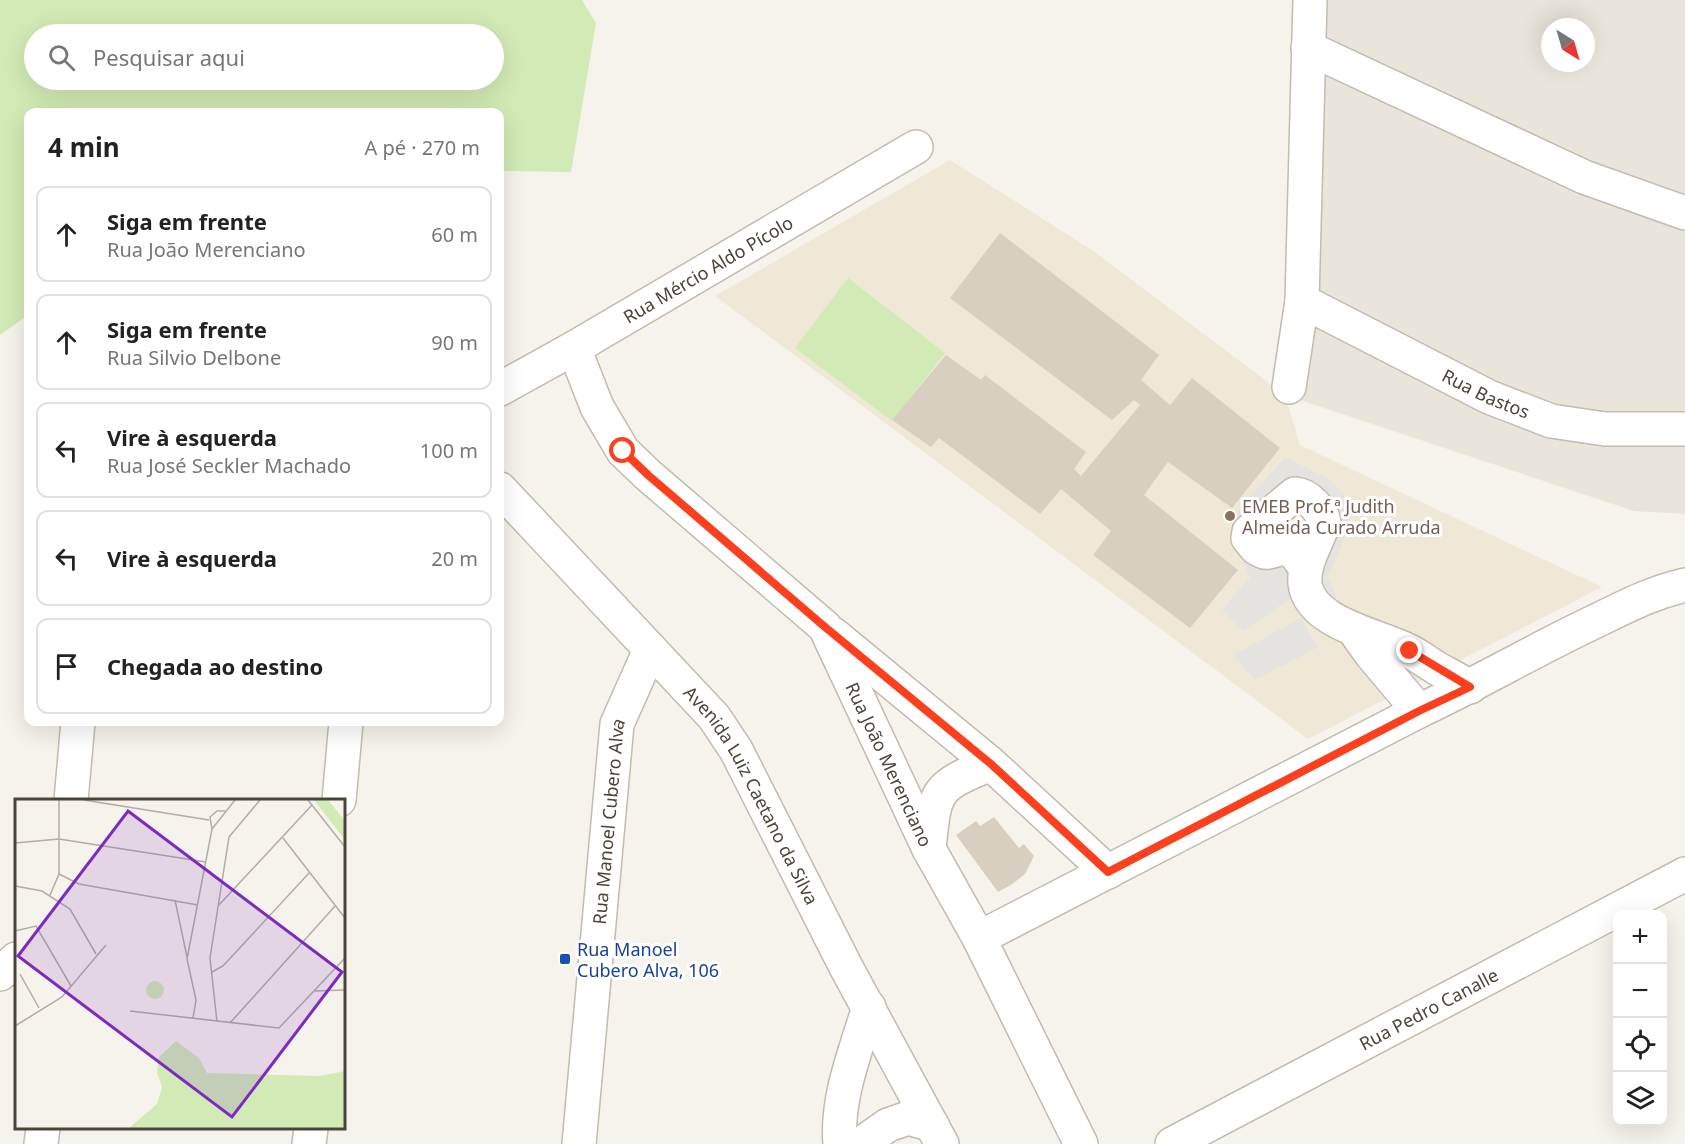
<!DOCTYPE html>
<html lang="pt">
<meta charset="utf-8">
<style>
body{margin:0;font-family:"Noto Sans",sans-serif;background:#f2f2f2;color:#222}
.controls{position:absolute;right:18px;bottom:18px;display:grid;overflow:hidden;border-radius:12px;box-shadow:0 6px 24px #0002}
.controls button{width:54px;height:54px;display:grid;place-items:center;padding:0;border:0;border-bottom:2px solid #e0e0e0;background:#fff;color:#222;font:30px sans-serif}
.compass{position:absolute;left:1541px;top:18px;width:54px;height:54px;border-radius:50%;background:#fff;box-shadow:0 6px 24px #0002;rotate:143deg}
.stop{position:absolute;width:18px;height:18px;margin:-14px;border:4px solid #fc3f1d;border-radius:50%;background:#fff}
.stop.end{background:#fc3f1d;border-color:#fff;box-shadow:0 2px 6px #0008}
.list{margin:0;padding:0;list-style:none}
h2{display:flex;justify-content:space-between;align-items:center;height:78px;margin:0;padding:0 24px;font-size:26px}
h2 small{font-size:20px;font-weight:400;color:#767676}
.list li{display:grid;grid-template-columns:39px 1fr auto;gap:18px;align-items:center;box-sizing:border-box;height:96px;margin:0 12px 12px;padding:0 12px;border:2px solid #e0e0e0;border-radius:12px}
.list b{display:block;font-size:22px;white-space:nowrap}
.list p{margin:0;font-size:20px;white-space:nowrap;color:#767676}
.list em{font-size:20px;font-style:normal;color:#767676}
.icon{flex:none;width:33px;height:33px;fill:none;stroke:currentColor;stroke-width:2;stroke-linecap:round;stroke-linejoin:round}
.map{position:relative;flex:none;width:1685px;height:1144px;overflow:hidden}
.search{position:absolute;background:#fff;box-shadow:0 6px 24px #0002;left:24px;top:24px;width:480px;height:66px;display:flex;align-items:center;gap:15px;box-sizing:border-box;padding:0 21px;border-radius:33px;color:#767676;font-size:22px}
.panel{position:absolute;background:#fff;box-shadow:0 6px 24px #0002;left:24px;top:108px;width:480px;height:618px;border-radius:12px}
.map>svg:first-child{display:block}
.residential{fill:#eae5da;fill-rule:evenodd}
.education{fill:#efe8d6}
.green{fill:#d2eab5;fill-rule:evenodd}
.parking{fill:#e5e3e0}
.building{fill:#d8cfc1}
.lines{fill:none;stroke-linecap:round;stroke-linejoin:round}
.minor-casing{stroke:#c2bbae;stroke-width:36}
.minor{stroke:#fff;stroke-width:33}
.route{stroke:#fc3f1d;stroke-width:8}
.education-dot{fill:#8d6e63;stroke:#fff;stroke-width:2}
.transit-dot{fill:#1a4fb4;stroke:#fff;stroke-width:2}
.labels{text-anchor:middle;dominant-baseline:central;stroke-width:6;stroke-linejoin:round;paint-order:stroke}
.street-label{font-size:18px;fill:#4b4439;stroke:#fff}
.education-label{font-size:18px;fill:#785e54;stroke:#fff;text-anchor:start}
.transit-label{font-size:18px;fill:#164399;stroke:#fff;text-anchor:start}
.inset-road{fill:none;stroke:#b2ada4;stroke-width:1.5}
.view{fill:#7b2cbf;fill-opacity:0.15;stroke:#7b2cbf;stroke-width:3}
.inset-edge{fill:none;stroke:#4b4439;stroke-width:3}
</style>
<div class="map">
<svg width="1685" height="1144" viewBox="0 0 1685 1144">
<rect width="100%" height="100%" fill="#f6f3ec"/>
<path class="residential" d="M1303 0H1685V514L1634 511 1285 395ZM1550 27H1586V63H1550Z"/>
<path class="education" d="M950 160 1092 250 1285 395 1300 445 1602 587 1308 739 715 296Z"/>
<path class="green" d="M0 0H582L596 23 571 172 500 171V112H28V315L0 335ZM34 34H494V80H34Z
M848 278 945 353 892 421 795 348Z"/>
<path class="parking" d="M1285 457 1327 478 1343 493 1351 515 1341 548 1328 576 1337 599 1326 597 1312 590 1321 501 1246 530 1229 521Z
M1251 549 1290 553 1295 595 1244 631 1222 610 1250 577 1241 557Z
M1300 618 1318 647 1255 680 1234 655Z"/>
<path class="building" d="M1000 233 1159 355 1141 380 1170 405 1192 378 1280 448 1232 508 1168 462 1144 495 1238 570 1190 628 1093 555 1111 531 1061 489 1040 514 939 438 931 447 892 420 946 355 981 380 985 375 1086 452 1074 469 1081 476 1140 405 1134 400 1112 420 950 298Z
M994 817 1019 848 1024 844 1034 856 1025 874 1011 885 998 892 956 835 976 821 980 826Z"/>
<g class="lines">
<g class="minor-casing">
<g id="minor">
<path d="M1308 48 1584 177 1685 213"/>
<path id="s1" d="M1302 301 1489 397 1551 421 1605 429H1685"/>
<path id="s2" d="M574 348 597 407 623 451 648 475 825 627 929 849 979 938 1081 1144"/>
<path d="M1289 387 1302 301 1310 0"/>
<path id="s3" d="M500 389 574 348 916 147"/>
<path id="s4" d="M500 489 714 717 736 750 846 967 942 1144"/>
<path d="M1306 569C1299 559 1292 545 1279 549 1273 551 1269 553 1264 552L1256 548 1248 538 1249 532 1295 494C1308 495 1322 510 1324 522 1318 541 1303 563 1305 583 1309 623 1377 635 1407 650 1418 655 1428 663 1438 669 1449 675 1459 680 1470 687"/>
<path d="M1354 630 1371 654 1419 711"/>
<path d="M833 634 991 764 1108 872"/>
<path d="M71 800 78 722"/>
<path d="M339 800 346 722"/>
<path d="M929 849C935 790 934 787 991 764"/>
<path d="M979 938 1419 711C1479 683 1536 649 1596 621 1627 606 1651 593 1685 585"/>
<path d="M0 974 16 959"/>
<path d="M41 1144 43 1128"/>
<path d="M309 1144 311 1128"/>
<path id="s5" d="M579 1144 617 724 650 650"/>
<path d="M840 1144C836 1098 856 1050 869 1007"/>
<path d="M861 1144 888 1125 908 1118 932 1125"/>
<path id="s6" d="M1172 1144 1685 874"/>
</g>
</g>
<use href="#minor" class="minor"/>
</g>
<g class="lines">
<path class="route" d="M623 451 648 475 825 627 991 764 1108 872 1419 711 1470 687 1410 651"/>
</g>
<circle class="education-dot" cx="1230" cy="516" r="6"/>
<rect class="transit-dot" x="559" y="953" width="12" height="12" rx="3"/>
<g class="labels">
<g class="street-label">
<text stroke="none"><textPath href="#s3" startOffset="240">Rua Mércio Aldo Pícolo</textPath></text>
<text stroke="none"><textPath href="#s1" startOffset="206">Rua Bastos</textPath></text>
<text stroke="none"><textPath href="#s2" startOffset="534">Rua João Merenciano</textPath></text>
<text stroke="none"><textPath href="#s4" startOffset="399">Avenida Luiz Caetano da Silva</textPath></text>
<text stroke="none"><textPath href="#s5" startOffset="324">Rua Manoel Cubero Alva</textPath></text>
<text stroke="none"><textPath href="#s6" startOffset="290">Rua Pedro Canalle</textPath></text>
</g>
<g class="education-label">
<text x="1242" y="506">EMEB Prof.ª Judith<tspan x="1242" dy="21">Almeida Curado Arruda</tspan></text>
</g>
<g class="transit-label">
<text x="577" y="949">Rua Manoel<tspan x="577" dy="21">Cubero Alva, 106</tspan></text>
</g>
</g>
<g transform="translate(15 799)">
<rect width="330" height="330" fill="#f6f3ec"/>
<path d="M299 1H313L330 22V41ZM131 191a9 9 0 1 1 18 0a9 9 0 1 1-18 0ZM161 242 184 259 192 274 305 277 330 272V329H114L142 305 147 288 142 273 144 258Z" fill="#d2eab5"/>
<path class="inset-road" d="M69 1 194 21M293 1 330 48M197 30 220 1M268 39 330 119M0 44 44 40 191 63M44 75 64 85 183 106M0 87 27 92 55 110 81 155M35 96 44 75V1M160 101 172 158M203 107 297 6M0 132 21 127 56 187M197 173 208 167 295 73M5 175 24 209M300 192 330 191M115 212 264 229 330 159M178 219 181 201 172 160 197 30 195 18 202 12H210M202 223 195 159 214 38 245 1M215 224 321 106M0 227 47 198 91 146"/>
<path class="view" d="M113 12 327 173 217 318 3 157Z"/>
<rect width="330" height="330" class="inset-edge"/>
</g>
</svg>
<div class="controls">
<button>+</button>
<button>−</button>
<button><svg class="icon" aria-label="locate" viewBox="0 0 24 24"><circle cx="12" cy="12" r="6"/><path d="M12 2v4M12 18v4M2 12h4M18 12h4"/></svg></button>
<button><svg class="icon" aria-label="layers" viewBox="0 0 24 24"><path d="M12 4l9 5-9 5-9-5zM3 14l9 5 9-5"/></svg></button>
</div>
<svg class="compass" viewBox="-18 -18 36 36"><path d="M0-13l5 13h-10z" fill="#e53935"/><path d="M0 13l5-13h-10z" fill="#767676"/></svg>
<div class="stop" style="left:623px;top:451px"></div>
<div class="stop end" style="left:1410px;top:651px"></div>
<div class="search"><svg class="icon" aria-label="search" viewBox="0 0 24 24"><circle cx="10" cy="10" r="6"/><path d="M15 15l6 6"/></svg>Pesquisar aqui</div>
<section class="panel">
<h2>4 min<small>A pé · 270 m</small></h2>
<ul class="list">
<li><svg class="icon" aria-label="ahead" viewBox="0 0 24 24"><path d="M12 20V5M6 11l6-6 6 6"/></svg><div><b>Siga em frente</b><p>Rua João Merenciano</p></div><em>60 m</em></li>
<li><svg class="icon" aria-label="ahead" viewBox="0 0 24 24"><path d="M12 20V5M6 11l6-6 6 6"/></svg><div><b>Siga em frente</b><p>Rua Silvio Delbone</p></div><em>90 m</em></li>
<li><svg class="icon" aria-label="left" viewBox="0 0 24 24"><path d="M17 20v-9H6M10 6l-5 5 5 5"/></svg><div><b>Vire à esquerda</b><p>Rua José Seckler Machado</p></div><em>100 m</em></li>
<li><svg class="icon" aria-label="left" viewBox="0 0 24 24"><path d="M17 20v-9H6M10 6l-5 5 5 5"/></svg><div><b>Vire à esquerda</b></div><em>20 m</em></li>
<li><svg class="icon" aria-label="arrive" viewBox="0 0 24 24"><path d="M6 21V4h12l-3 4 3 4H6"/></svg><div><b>Chegada ao destino</b></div></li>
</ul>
</section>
</div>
